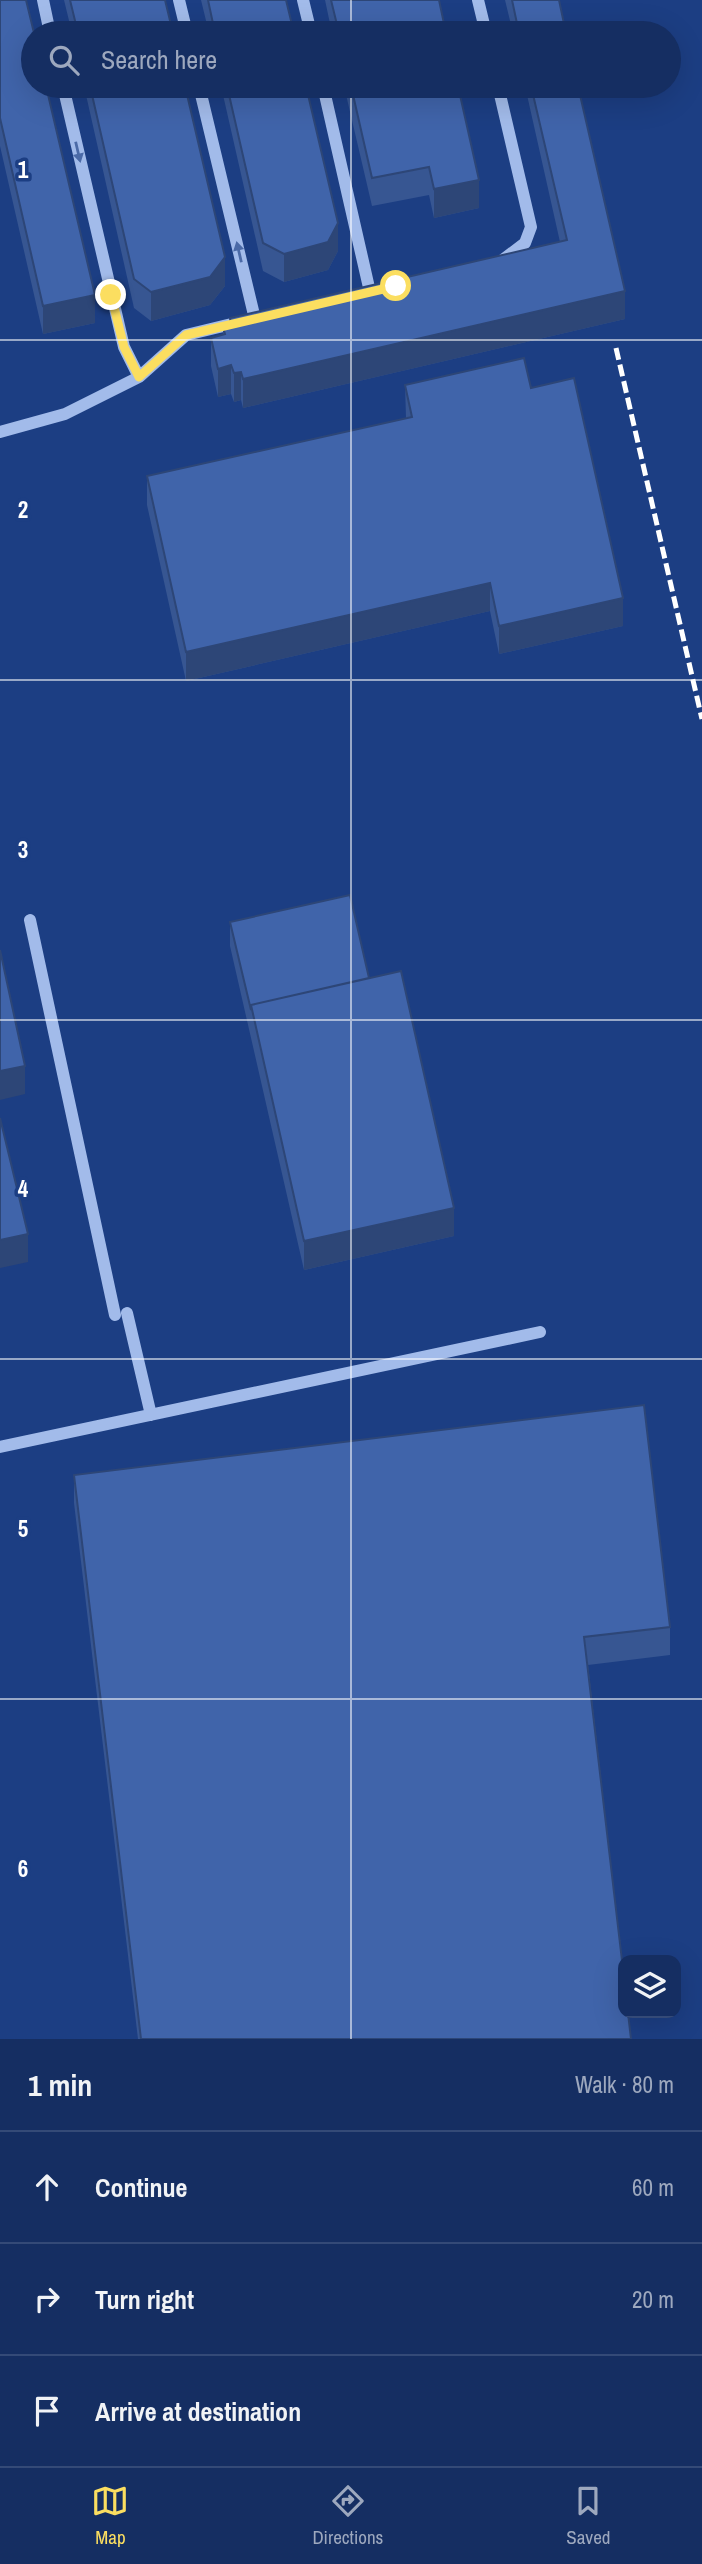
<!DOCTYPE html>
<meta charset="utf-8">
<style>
body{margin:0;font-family:"Archivo Narrow",sans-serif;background:#1e3668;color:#f1f3f6}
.controls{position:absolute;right:21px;bottom:21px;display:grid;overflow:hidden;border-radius:14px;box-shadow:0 7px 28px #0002}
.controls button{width:63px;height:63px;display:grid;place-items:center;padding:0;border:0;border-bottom:2px solid #344a77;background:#152e62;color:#f1f3f6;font:35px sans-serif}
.stop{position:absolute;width:21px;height:21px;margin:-16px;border:5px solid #fbde60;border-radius:50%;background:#fff}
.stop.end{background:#fbde60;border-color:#fff;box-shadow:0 2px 7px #0008}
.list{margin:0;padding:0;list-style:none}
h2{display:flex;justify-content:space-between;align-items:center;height:91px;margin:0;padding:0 28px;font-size:30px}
h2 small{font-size:23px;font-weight:400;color:#9da8be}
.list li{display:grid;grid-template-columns:46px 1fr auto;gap:21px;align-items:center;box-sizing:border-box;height:112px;padding:0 28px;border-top:2px solid #344a77}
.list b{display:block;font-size:26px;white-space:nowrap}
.list em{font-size:23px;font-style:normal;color:#9da8be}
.icon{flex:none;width:38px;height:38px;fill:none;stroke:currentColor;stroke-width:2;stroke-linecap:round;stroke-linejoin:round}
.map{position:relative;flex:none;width:702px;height:2039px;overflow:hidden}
.search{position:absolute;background:#152e62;box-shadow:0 7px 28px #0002;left:21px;right:21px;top:21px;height:77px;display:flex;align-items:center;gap:18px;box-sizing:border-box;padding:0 24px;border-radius:38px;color:#9da8be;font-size:26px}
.sheet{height:427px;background:#152e62}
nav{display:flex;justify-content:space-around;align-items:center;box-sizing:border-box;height:98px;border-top:2px solid #344a77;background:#152e62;font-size:19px;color:#9da8be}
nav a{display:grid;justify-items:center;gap:4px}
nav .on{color:#fbde60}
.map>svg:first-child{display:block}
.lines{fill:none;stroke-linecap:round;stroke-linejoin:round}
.minor{stroke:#a2bbea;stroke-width:12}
.rail{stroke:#fff;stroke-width:5;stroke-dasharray:12 5;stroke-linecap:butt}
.wall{fill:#375692}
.shaded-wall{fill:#2d4677}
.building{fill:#4064aa;stroke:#2d4677;stroke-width:2}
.oneway{fill:#4b6aa7}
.route{stroke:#fbde60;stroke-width:9}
.grid{fill:none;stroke:#fff;stroke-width:2;stroke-opacity:0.55}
.grid-label{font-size:23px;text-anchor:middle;font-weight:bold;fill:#fff;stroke:#1c3e83;stroke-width:7;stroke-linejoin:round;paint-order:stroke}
</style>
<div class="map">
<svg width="702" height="2039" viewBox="0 0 702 2039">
<rect width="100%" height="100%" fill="#1c3e83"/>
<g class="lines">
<path class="minor" d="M43 0 50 33
M179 0 187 33
M303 0 311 33
M478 0 486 33
M63 86 124 347 139 377
M199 86 255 319
M323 86 370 292
M498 86 531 227 525 243 500 262
M0 432 65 414 139 377 186 335 244 321
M30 920 115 1315
M127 1313 151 1415
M0 1447 540 1332"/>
<path class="rail" d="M616 348 702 719"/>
</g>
<path class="wall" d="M0 0 95 323 43 334 0 146Z
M64 0H165L173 33H72Z
M201 0H286L294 33H209Z
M325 0H439L446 33H332Z
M505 0H559L566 33H513Z
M84 86H185L225 286 210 305 151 321 134 308Z
M221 86H306L338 251 328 270 284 282 263 271Z
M344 86H458L479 208 434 218 429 195 372 206Z
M525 86H578L625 319 243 408 241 400 234 402 231 394 218 397 211 366V338L223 335V327L230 325V318L560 242Z
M405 385 531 388 623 626 499 654 490 611 186 681 147 505V476L406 418Z
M230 922 454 1236 304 1270 230 946Z
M74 1475 670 1627V1655L588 1665 631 2039H138L74 1503Z"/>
<path class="shaded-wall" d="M479 180V208L434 218V189Z
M338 223V251L328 270 284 282V254Z
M225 257V286L210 305 151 321V292Z
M625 291V319L243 408V379Z
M95 295V323L43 334V306Z
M231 365V394L218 397V369Z
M241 372V400L234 402V373Z
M490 583V611L186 681V652Z
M623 598V626L499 654V626Z
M25 1066V1094L0 1100V1071Z
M454 1208V1236L304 1270V1241Z
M28 1234V1262L0 1268V1240Z"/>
<path class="building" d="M0 0H26L34 33 33 86H46L95 295 43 306 0 118Z
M70 0H165L173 33H78Z
M208 0H286L294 33H215Z
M331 0H439L446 33H339Z
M512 0H559L566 33H519Z
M90 86H185L225 257 210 277 151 292 134 279Z
M227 86H306L338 223 328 242 284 254 263 243Z
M351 86H458L479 180 434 189 429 167 372 178Z
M531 86H578L625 291 243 379 241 372 234 373 231 365 218 369 211 338 225 334 223 327 231 325 230 318 567 240Z
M524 358 531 388 574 378 623 598 499 626 490 583 186 652 147 476 412 417 405 385Z
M350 895 369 978 251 1005V1010L230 922Z
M0 950 25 1066 0 1071Z
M401 971 454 1208 304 1241 251 1005Z
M0 1118 28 1234 0 1240Z
M644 1405 670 1627 584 1637 623 1969V2013H628L631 2039H141L74 1475Z"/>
<defs><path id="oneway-solid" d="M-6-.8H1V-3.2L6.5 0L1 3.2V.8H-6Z" transform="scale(1.75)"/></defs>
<g class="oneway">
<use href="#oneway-solid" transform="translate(78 152) rotate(77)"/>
<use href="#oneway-solid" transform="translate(239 252) rotate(-103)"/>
</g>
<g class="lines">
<path class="route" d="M111 295 124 347 139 377 186 335 396 286"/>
</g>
<path class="grid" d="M351 0V33M351 86V2039M0 340H702M0 680H702M0 1020H702M0 1359H702M0 1699H702"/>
<g class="grid-label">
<text x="23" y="178">1</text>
<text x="23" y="518">2</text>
<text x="23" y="858">3</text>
<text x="23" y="1197">4</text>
<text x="23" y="1537">5</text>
<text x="23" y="1877">6</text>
</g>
</svg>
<div class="controls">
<button><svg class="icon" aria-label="layers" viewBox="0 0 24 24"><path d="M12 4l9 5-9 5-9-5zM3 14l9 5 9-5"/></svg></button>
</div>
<div class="stop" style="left:396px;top:286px"></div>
<div class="stop end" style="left:111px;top:295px"></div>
<div class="search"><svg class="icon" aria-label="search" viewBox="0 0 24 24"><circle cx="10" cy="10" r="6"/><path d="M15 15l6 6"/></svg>Search here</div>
</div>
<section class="sheet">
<h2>1 min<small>Walk · 80 m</small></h2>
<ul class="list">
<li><svg class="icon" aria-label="ahead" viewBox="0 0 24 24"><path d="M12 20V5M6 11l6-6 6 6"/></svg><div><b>Continue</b></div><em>60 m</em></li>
<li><svg class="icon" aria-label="right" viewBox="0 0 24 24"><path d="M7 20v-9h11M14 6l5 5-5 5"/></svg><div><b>Turn right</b></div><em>20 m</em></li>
<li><svg class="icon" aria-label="arrive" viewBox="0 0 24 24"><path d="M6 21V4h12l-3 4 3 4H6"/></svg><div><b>Arrive at destination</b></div></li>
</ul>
</section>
<nav>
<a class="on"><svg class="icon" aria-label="map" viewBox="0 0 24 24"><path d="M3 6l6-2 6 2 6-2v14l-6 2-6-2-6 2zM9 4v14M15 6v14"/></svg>Map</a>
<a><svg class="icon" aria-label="directions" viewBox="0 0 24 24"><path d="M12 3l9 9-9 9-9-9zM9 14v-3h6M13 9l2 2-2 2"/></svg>Directions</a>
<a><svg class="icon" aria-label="saved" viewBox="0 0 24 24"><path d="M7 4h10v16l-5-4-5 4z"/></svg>Saved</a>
</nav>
